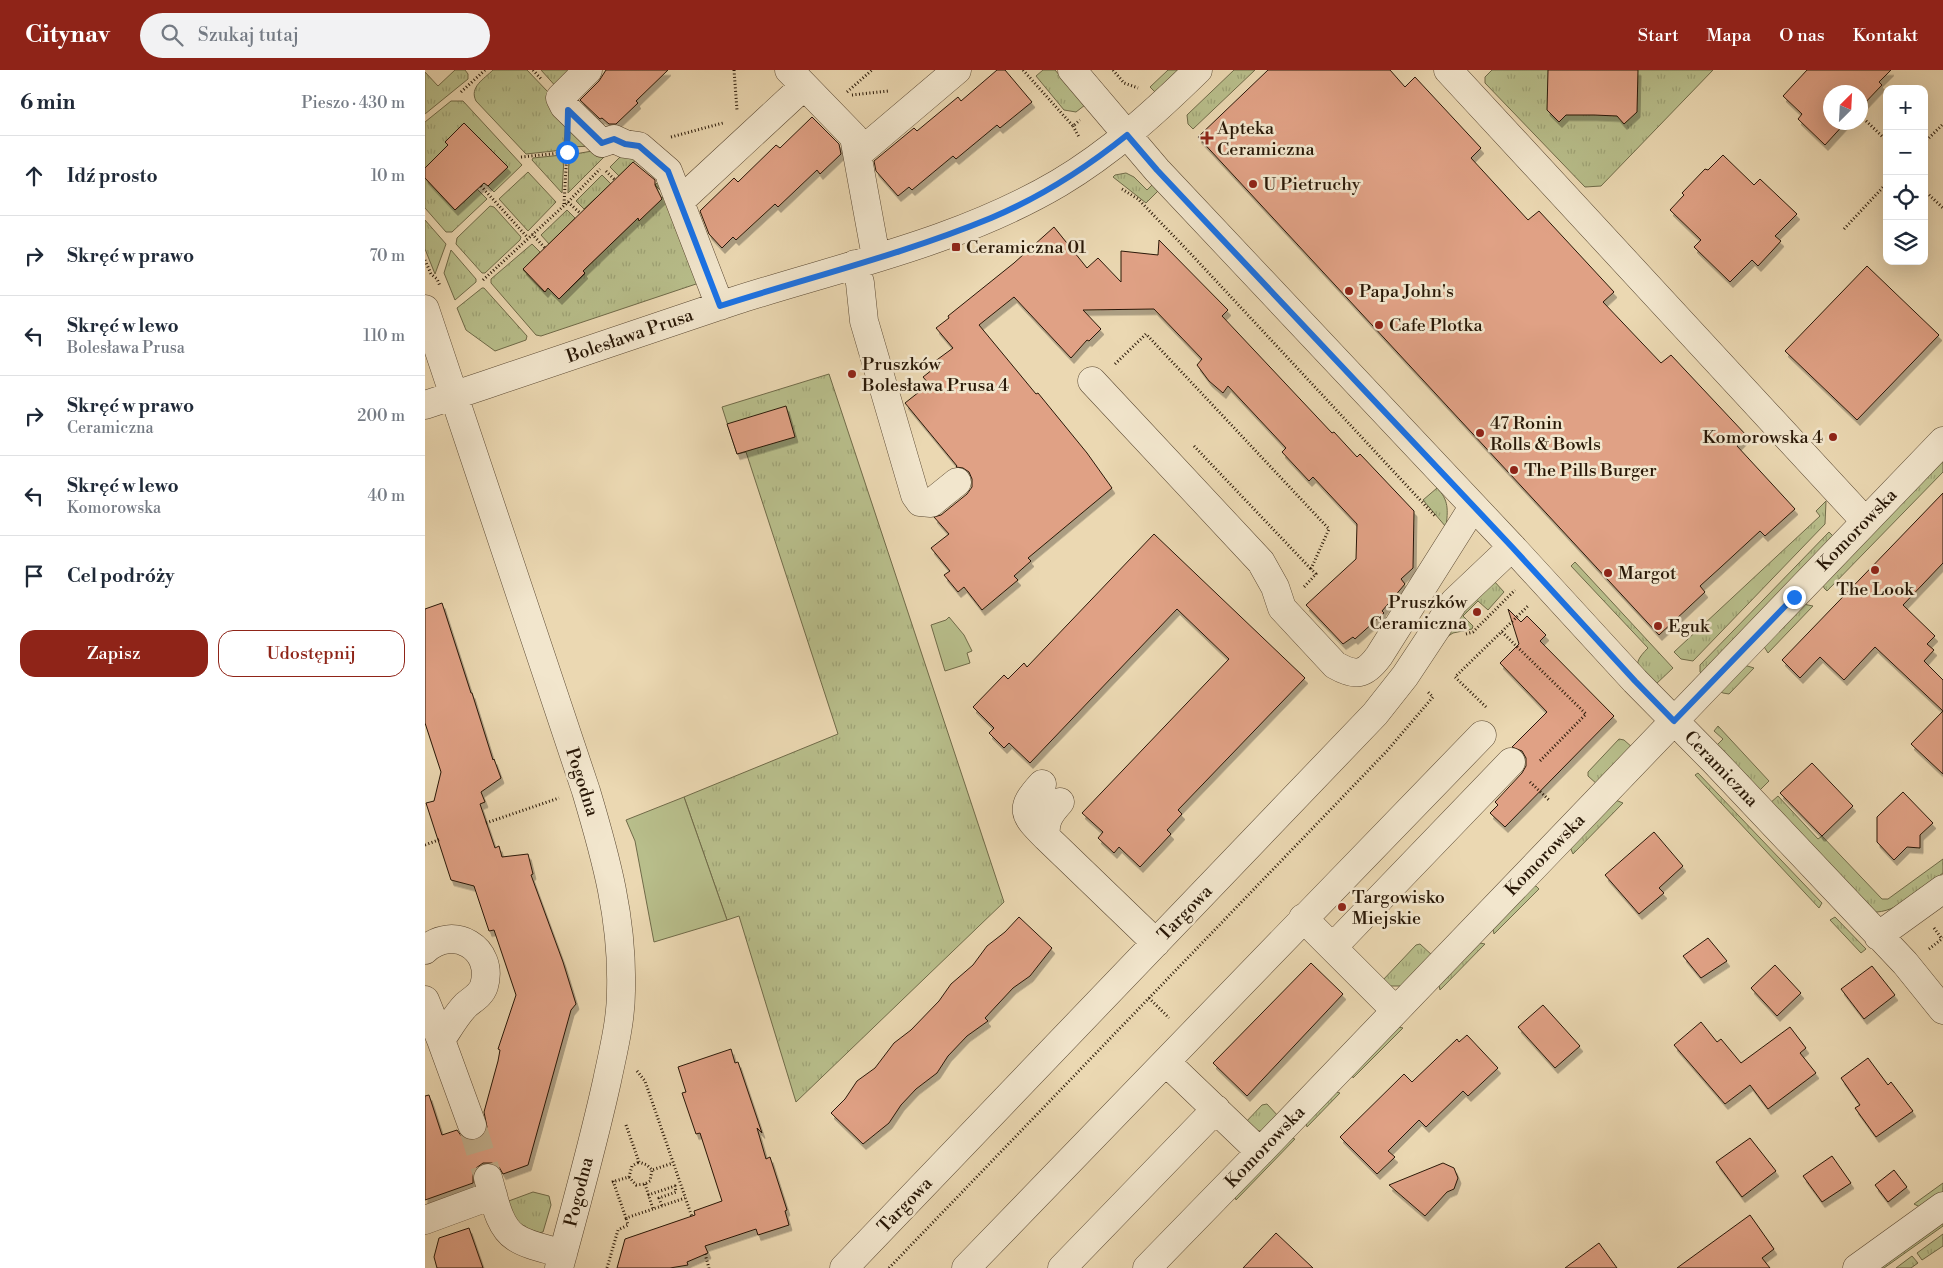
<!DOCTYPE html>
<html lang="pl">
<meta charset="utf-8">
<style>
body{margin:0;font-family:"Libre Bodoni",serif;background:#f2f2f3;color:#1f2937}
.controls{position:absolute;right:15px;top:15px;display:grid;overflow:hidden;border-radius:10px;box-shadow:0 5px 20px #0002}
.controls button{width:45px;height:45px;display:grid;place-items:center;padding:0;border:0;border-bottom:1px solid #e0e1e3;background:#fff;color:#1f2937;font:25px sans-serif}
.compass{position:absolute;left:1398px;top:15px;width:45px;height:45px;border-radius:50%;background:#fff;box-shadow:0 5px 20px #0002;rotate:24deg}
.stop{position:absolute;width:15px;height:15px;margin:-11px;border:4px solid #1a73e8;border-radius:50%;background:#fff}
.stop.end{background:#1a73e8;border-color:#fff;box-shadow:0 1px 5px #0008}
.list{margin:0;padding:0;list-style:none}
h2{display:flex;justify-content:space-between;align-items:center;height:65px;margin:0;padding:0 20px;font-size:21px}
h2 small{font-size:16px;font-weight:400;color:#747a83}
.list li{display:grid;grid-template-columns:32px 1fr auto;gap:15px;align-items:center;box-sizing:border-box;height:80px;padding:0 20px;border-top:1px solid #e0e1e3}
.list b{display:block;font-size:19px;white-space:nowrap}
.list p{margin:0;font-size:16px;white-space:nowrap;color:#747a83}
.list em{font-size:16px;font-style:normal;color:#747a83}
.actions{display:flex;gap:10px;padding:15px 20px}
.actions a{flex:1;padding:11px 0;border:1px solid #8f2418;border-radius:15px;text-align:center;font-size:18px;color:#8f2418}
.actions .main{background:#8f2418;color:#fff}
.icon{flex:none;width:28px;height:28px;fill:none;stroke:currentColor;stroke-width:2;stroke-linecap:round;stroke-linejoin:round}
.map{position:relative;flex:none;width:1518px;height:1198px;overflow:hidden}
header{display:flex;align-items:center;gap:30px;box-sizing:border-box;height:70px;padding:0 25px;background:#8f2418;color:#fff}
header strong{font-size:24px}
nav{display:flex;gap:28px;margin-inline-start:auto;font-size:18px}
.search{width:350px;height:45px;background:#f2f2f3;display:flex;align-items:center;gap:12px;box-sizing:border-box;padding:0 18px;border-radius:28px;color:#747a83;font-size:19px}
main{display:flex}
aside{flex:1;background:#fff}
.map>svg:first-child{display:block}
.grass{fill:url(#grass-tufts);stroke:#706b49}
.green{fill:#b8be8b;stroke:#706b49}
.building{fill:#e0a185;stroke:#291807;filter:url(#shadow)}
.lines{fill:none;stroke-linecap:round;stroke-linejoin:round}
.minor-tunnel{stroke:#c4b290;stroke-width:28;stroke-dasharray:28 14;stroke-linecap:butt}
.minor-casing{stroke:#5a4832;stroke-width:29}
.path{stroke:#291807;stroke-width:3;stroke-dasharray:1 2.5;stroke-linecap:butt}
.minor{stroke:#f2e6cd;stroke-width:28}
.route{stroke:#1a73e8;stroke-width:6}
.poi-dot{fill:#8f2418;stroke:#f2e6cd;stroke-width:2}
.labels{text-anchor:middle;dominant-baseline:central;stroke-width:5;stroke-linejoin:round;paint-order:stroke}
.poi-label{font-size:18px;fill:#291807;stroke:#f2e6cd;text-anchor:start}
.street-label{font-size:18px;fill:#291807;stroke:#f2e6cd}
</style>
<header>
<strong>Citynav</strong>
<div class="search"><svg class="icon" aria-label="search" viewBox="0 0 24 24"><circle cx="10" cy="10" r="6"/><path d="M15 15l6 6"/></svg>Szukaj tutaj</div>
<nav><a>Start</a><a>Mapa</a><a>O nas</a><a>Kontakt</a></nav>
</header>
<main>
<aside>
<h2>6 min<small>Pieszo · 430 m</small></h2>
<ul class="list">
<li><svg class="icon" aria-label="ahead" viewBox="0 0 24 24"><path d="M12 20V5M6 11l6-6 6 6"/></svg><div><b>Idź prosto</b></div><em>10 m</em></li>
<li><svg class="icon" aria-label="right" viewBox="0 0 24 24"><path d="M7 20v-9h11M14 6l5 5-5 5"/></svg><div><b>Skręć w prawo</b></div><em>70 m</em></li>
<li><svg class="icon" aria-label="left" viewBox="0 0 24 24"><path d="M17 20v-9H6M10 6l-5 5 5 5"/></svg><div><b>Skręć w lewo</b><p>Bolesława Prusa</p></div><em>110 m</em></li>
<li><svg class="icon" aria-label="right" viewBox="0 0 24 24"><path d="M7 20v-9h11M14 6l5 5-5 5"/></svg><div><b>Skręć w prawo</b><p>Ceramiczna</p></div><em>200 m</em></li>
<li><svg class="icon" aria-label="left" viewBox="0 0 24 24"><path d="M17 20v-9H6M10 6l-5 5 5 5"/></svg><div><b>Skręć w lewo</b><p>Komorowska</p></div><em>40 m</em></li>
<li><svg class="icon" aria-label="arrive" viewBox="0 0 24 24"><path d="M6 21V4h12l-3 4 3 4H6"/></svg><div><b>Cel podróży</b></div></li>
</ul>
<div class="actions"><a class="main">Zapisz</a><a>Udostępnij</a></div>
</aside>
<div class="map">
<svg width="1518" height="1198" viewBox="0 0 1518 1198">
<defs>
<pattern id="grass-tufts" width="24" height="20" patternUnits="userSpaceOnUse" patternTransform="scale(1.25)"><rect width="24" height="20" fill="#b8be8b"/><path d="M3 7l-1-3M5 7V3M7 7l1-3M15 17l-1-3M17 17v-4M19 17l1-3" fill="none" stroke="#9ea376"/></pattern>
<filter id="shadow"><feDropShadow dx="3" dy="5.5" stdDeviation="0" flood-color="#0004"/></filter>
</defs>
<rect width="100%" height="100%" fill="#ebd8b2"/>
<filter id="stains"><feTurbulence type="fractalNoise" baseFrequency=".004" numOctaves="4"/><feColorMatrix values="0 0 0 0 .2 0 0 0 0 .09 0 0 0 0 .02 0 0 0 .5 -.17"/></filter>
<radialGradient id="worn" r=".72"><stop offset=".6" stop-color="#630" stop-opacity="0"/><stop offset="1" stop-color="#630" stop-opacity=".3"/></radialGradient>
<path class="grass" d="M30 0H40L43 4V9L0 44V2L13 16Z
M68 0H102L123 22 141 45 139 78 138 80 101 84 51 31C44 17 59 9 68 0Z
M116 0H158L134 20Z
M618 0H630L660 35 651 42 639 40 611 6Z
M743 0H753L730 22 725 17Z
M809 0H830L768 59 763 54 762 45Z
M1067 0H1288L1176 116 1160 117 1060 13V7Z
M26 31H38L97 95 69 122 63 116 82 97 39 53 20 72 23 75 0 98V52Z
M146 50 169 76 144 77Z
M173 80 179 87 143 123 144 85Z
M202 80 237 104 280 211 116 266 111 265 66 213V209L107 174 115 182 98 200 119 222 123 218 134 229 160 204 158 201 213 148 215 150 240 125 230 115 234 111 212 89 194 106 185 97Z
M137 85 139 87 137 123 107 90 108 88Z
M103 102 131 132 103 161 74 129Z
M701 103 709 107 722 120 729 113 734 120 721 133 688 107 690 105Z
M177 105 186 114 159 139 151 131Z
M0 108 30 140 52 119 62 129 27 162H21L0 138Z
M65 136 69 137 96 167 95 170 60 203H57L31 174 32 168Z
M142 140 150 148 124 174 116 165Z
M0 150 21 174 10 204 0 179Z
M26 180 51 209V212L30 230 19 203Z
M57 218H59L102 266 101 270 70 281 41 260 32 238Z
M404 304 579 832 371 1032 314 846 302 850 259 727 413 664 321 382 312 384 297 337Z
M1518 389V402L1402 521 1399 518 1398 512Z
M1012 418C1024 430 1023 440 1021 457L998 430Z
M1401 431 1400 454 1268 591 1256 589 1249 582 1395 446 1391 441Z
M1404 462 1408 466 1278 605 1275 602V595Z
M1150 492 1248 598 1230 615C1214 598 1204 597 1223 578L1146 496Z
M1069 511 1079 522 1063 540 1053 531 1038 546 1048 556 1047 559 1028 563 1017 570 1029 550Z
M1378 534 1388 536 1343 583 1338 575 1352 560 1355 561Z
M1319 595 1329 598 1304 624 1298 623 1294 621Z
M1293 656 1344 711 1333 722 1290 677 1298 669 1289 661Z
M1194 669 1199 670 1208 678 1173 715 1163 706V702Z
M1273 703 1397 833 1394 838 1270 705Z
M1353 726 1393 769 1397 766 1457 829H1463L1518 789V803C1498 817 1472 844 1447 842L1344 734Z
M1188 729 1198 733 1148 784 1144 775Z
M1104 816H1111L1114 819 1069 864 1067 855Z
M1410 847 1441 879 1436 883 1405 850Z
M1050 872 1060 874 1015 920 1013 911Z
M995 874 1008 886 975 916H966L957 911 991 875Z
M970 956 978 958 928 1008 927 1001Z
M908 1021 915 1023 882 1057 880 1049Z
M842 1034 854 1047 837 1061H830L819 1054 837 1035Z
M863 1067 870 1069 811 1130 809 1123Z
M1518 1113V1123L1497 1138 1489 1134Z
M108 1122 124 1126 126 1135 118 1162 109 1164 93 1156 81 1132Z
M1518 1148V1156L1459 1198H1449Z
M1518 1164V1176L1497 1190 1492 1183Z
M1487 1186 1493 1193 1486 1198H1471Z"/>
<path class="green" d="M524 547 539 565 547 581 542 583 545 593 520 601 506 555 521 550Z
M259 727 302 850 229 872 210 771 201 750Z"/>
<path class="building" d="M181 0H243L211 31 213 33 191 54H184L177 48 175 49 155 30 174 11Z
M572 0H580L607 32 575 58 572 55 531 89 528 86 487 120 484 117 473 126 451 101 449 91 489 58 492 61 533 27 536 31Z
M843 0H965L980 17 990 7 1056 78 1046 88 1103 150 1114 141 1189 222 1178 232 1236 293 1246 285 1322 366 1312 376 1370 439 1340 466 1335 461 1296 497 1275 516 1280 522 1234 565 773 67Z
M1123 0H1213L1212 42 1199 54 1192 46 1169 45H1141L1134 52 1122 40Z
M1382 0H1466L1454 12 1457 15 1436 37V22H1406V52H1421L1400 75 1373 49 1377 44 1358 26Z
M387 47 414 74 416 84 395 104 392 100 353 137 350 134 311 170 308 167 297 178 284 164 275 141 309 108 313 112 351 75 355 78Z
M39 53 83 97 63 116 59 113 30 140 0 108V98L23 75 20 72Z
M1298 85 1329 115 1335 109 1372 144 1350 166 1356 171 1347 181 1333 196 1327 190 1305 212 1269 177 1276 170 1245 140 1259 125 1257 123 1280 99 1283 100Z
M208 92 230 110V115L237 129 214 151 213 148 158 201 160 203 134 229 123 218 120 222 98 199Z
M629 157 662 198 673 188 696 212V181L733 185 734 170 803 240 797 246 907 363 909 362 932 387 935 384 989 441 988 498 976 509 980 514 957 541 959 543 930 569 928 567 918 574 881 535 931 489 932 454 888 407 884 411 857 382 861 378 803 316 798 323 784 311 772 295 777 289 729 239 658 240 676 259 664 271 662 270 646 288 589 227 554 255 611 324 613 323 662 383 687 418 603 488 606 491 589 506 593 510 557 540 539 517 533 522 519 505 525 501 506 478 524 464 509 447 516 445 542 424 547 417V409L544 402 538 398 531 397 532 396 480 333 504 314 498 307 512 296 509 292 528 278 511 258 524 248 523 246 589 193Z
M1442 196 1514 265 1432 350 1360 281Z
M361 336 370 367 312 384 302 354Z
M1518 423V493L1478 535 1510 566 1502 574 1509 580 1499 591 1518 610V704L1486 674 1518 641 1450 577 1419 610 1395 587 1375 608 1357 590Z
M729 464 880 608 753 740 757 744 742 760 746 764 715 797 694 777 689 783 673 768 678 762 657 743 804 589 752 539 605 693 584 673 579 678 564 663 569 658 548 637 579 605 583 609 599 593 602 597Z
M17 533 46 623H47L68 690 69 689 76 708 56 722 60 732 55 734 70 778 74 776 77 787 103 784 108 804 106 805 138 892 151 934 146 940 103 1095 78 1104 74 1097 67 1093H58L51 1098 48 1104V1113L0 1130V1026L4 1025 17 1065 32 1060 37 1067 45 1070H52L59 1065 62 1057 59 1042 73 991 75 980 73 979 91 925 69 860 64 861 49 816 26 810 1 733 9 731 16 702 0 653V539Z
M1083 539 1096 552 1102 546 1121 565 1115 571 1189 646 1080 757 1065 743 1073 735 1070 732 1097 703 1101 696V688L1097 681 1087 677 1122 642 1075 593 1094 574Z
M1387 693 1428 736 1397 766 1355 723Z
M1478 722 1508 753 1495 765V778L1482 777 1469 790 1452 772V747Z
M1229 762 1258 796 1234 818 1239 823 1214 844 1180 805Z
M594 847 627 878 605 906 588 918 560 948 563 951 542 966 523 986 512 1003 491 1019 476 1035 464 1053 438 1074 406 1043 420 1029 432 1011 450 998 469 973 486 960 514 931 526 914 548 895 562 876 580 862Z
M1283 868 1302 891 1276 908 1258 886Z
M886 893 918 924 822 1026 788 993Z
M1350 895 1376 923 1352 946 1326 918Z
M1447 896 1470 925 1439 949 1416 919Z
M1118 935 1155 976 1130 998 1093 957Z
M1276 952 1292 972 1296 969 1316 993 1365 957 1381 978 1375 983 1391 1003 1343 1039 1325 1015 1300 1034 1249 975Z
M1042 965 1073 998 1043 1026 1038 1021 1001 1057 994 1050 963 1081 970 1087 952 1104 915 1067 979 1004 987 1012 1032 969 1034 972Z
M306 979 310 993 313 992 337 1063 332 1058 341 1089 345 1087 362 1140 360 1141 364 1155 333 1165 331 1159 280 1176 283 1183 262 1192 263 1195 245 1198H192L200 1169 270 1145 269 1141 297 1131 275 1063 271 1064 257 1023 261 1022 253 997Z
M1443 988 1463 1015 1466 1012 1488 1041 1451 1067 1430 1038 1435 1035 1416 1008Z
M1325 1068 1351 1101 1317 1127 1291 1092Z
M1407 1086 1426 1113 1397 1132 1378 1106Z
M1018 1093 1029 1098 1033 1108 1029 1119 1022 1122 1000 1146 964 1115Z
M1469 1100 1482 1117 1463 1132 1450 1115Z
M1325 1145 1349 1179 1337 1188 1345 1198H1252Z
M44 1158 58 1198H12L9 1187 14 1168Z
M851 1163 888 1198H818Z
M1174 1173 1192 1198H1140Z"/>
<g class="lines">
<path class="minor-tunnel" d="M47 1055 63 1108"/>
<g class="minor-casing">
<path id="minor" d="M163 0 135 28 139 36 177 73 189 69 200 74 214 76 243 101 295 236
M364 0 429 67 451 187
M647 0 732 100 1087 477 1210 611 1289 691 1480 893 1518 940
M1023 0 1440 451
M433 84 532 0
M255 131 379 16
M430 194 435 213 439 251 490 425 495 432 506 433 532 412
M0 239 161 721C181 788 198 849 196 921 196 951 188 982 182 1011 168 1074 151 1136 134 1198
M667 311 836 492 850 517 857 538 910 595C931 607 940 605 954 586L1048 437
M0 335C103 301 205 265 309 231 418 196 534 172 634 113 686 82 730 42 773 0
M617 714C594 739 598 744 621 767
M635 732C625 743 619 751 621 767L731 873
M878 848 970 940
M1453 866 1518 819
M908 877 1086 692
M0 880C28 854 70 878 59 916 56 925 48 929 41 935 31 945 24 958 16 970L0 930
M16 970 47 1055
M741 992 835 1082
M63 1108C69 1127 73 1156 90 1167 103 1176 123 1179 138 1184
M0 1150 68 1125
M419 1198 950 644 980 606 1029 532 1087 477
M541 1198 1057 665
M637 1198 791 1039
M722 1198 835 1082 1518 371
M1432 1198 1518 1136"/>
</g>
<path class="path" d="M108 0 116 9
M309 0 312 40
M598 0 648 56 655 50
M688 0 699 13 713 18
M36 22 60 0
M422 22 447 0
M427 25 463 21
M1436 46 1462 71
M648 56 654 67
M246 67 298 53
M1499 73 1518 54
M96 87 145 82
M181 101 190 110
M56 116 103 168
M697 119 713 129 766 184 1011 447
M1499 120 1518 138
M143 132 155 143
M139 134 142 80
M1419 159 1462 113
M107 164 120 178
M0 190 6 204 12 209 15 216
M58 210 143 132 175 99
M690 294 721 264 904 459 886 499 891 504 879 517
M769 376 886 499
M1077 562 1161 644 1114 692
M1041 564 1048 562 1090 520
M1061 637 1030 607 1104 535
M1105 712 1124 730
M61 753 134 728
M0 775 16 769
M1509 858 1517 869
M1504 879 1518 868
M724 928 744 948
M212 1001 220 1011 267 1147
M201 1055 214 1092 222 1095 227 1100 248 1093
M204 1107 211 1115 220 1114 225 1111 227 1100
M188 1111 201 1148 228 1139
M187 1112 204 1107 207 1096 214 1092
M220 1114 228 1139 260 1128
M223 1125 250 1116 251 1122 234 1128 237 1136
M280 1184 284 1198
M182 1198 193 1160 203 1155 201 1148
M464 1198 961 682 1008 627 1002 621"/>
<use href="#minor" class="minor"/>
</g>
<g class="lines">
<path class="route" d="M142 82 143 40 177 73 189 69 200 74 214 76 243 101 295 236C385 207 479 184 566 148 616 127 661 98 702 65L732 100 1087 477 1210 611 1249 651 1369 527"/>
</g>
<g class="poi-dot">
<path d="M779.5 60.5h5v5h5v5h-5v5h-5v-5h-5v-5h5z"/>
<circle cx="828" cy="114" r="5"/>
<rect x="526" y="172" width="10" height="10" rx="2.5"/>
<circle cx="924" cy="221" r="5"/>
<circle cx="954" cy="255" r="5"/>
<circle cx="427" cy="304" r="5"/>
<circle cx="1055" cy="363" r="5"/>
<circle cx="1408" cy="367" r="5"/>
<circle cx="1089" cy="400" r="5"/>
<circle cx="1450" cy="500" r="5"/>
<circle cx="1183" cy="503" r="5"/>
<circle cx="1052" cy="542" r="5"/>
<circle cx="1233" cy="556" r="5"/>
<circle cx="917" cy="837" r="5"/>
</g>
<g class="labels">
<g class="poi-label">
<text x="792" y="58">Apteka<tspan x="792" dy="21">Ceramiczna</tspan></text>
<text x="838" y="114">U Pietruchy</text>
<text x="541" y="177">Ceramiczna 01</text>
<text x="934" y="221">Papa John's</text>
<text x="964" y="255">Cafe Plotka</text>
<text x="437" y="294">Pruszków<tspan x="437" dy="21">Bolesława Prusa 4</tspan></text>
<text x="1065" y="353">47 Ronin<tspan x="1065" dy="21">Rolls &amp; Bowls</tspan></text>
<text x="1398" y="367" text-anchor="end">Komorowska 4</text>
<text x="1099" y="400">The Pills Burger</text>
<text x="1193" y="503">Margot</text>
<text x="1450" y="519" text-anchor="middle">The Look</text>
<text x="1042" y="532" text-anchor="end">Pruszków<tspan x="1042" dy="21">Ceramiczna</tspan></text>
<text x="1243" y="556">Eguk</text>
<text x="927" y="827">Targowisko<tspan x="927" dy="21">Miejskie</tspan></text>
</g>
<g class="street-label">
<text transform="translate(205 266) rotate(-19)">Bolesława Prusa</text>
<text transform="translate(1432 460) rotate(-46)">Komorowska</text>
<text transform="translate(1296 699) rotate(46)">Ceramiczna</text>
<text transform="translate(157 712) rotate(72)">Pogodna</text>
<text transform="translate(1120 785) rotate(-46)">Komorowska</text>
<text transform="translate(760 843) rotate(-46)">Targowa</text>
<text transform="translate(840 1077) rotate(-46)">Komorowska</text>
<text transform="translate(154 1122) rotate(-76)">Pogodna</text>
<text transform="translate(480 1135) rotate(-46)">Targowa</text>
</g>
</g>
<rect width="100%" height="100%" filter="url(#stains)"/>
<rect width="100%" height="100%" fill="url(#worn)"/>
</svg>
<div class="controls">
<button>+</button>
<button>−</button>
<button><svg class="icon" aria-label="locate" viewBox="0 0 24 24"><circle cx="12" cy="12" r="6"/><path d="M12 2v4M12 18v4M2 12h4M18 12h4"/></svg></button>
<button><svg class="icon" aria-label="layers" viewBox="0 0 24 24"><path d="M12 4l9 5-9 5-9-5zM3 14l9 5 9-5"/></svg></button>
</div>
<svg class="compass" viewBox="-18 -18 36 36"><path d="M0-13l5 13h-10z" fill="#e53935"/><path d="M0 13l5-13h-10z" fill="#747a83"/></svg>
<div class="stop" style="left:142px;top:82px"></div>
<div class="stop end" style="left:1369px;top:527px"></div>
</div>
</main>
